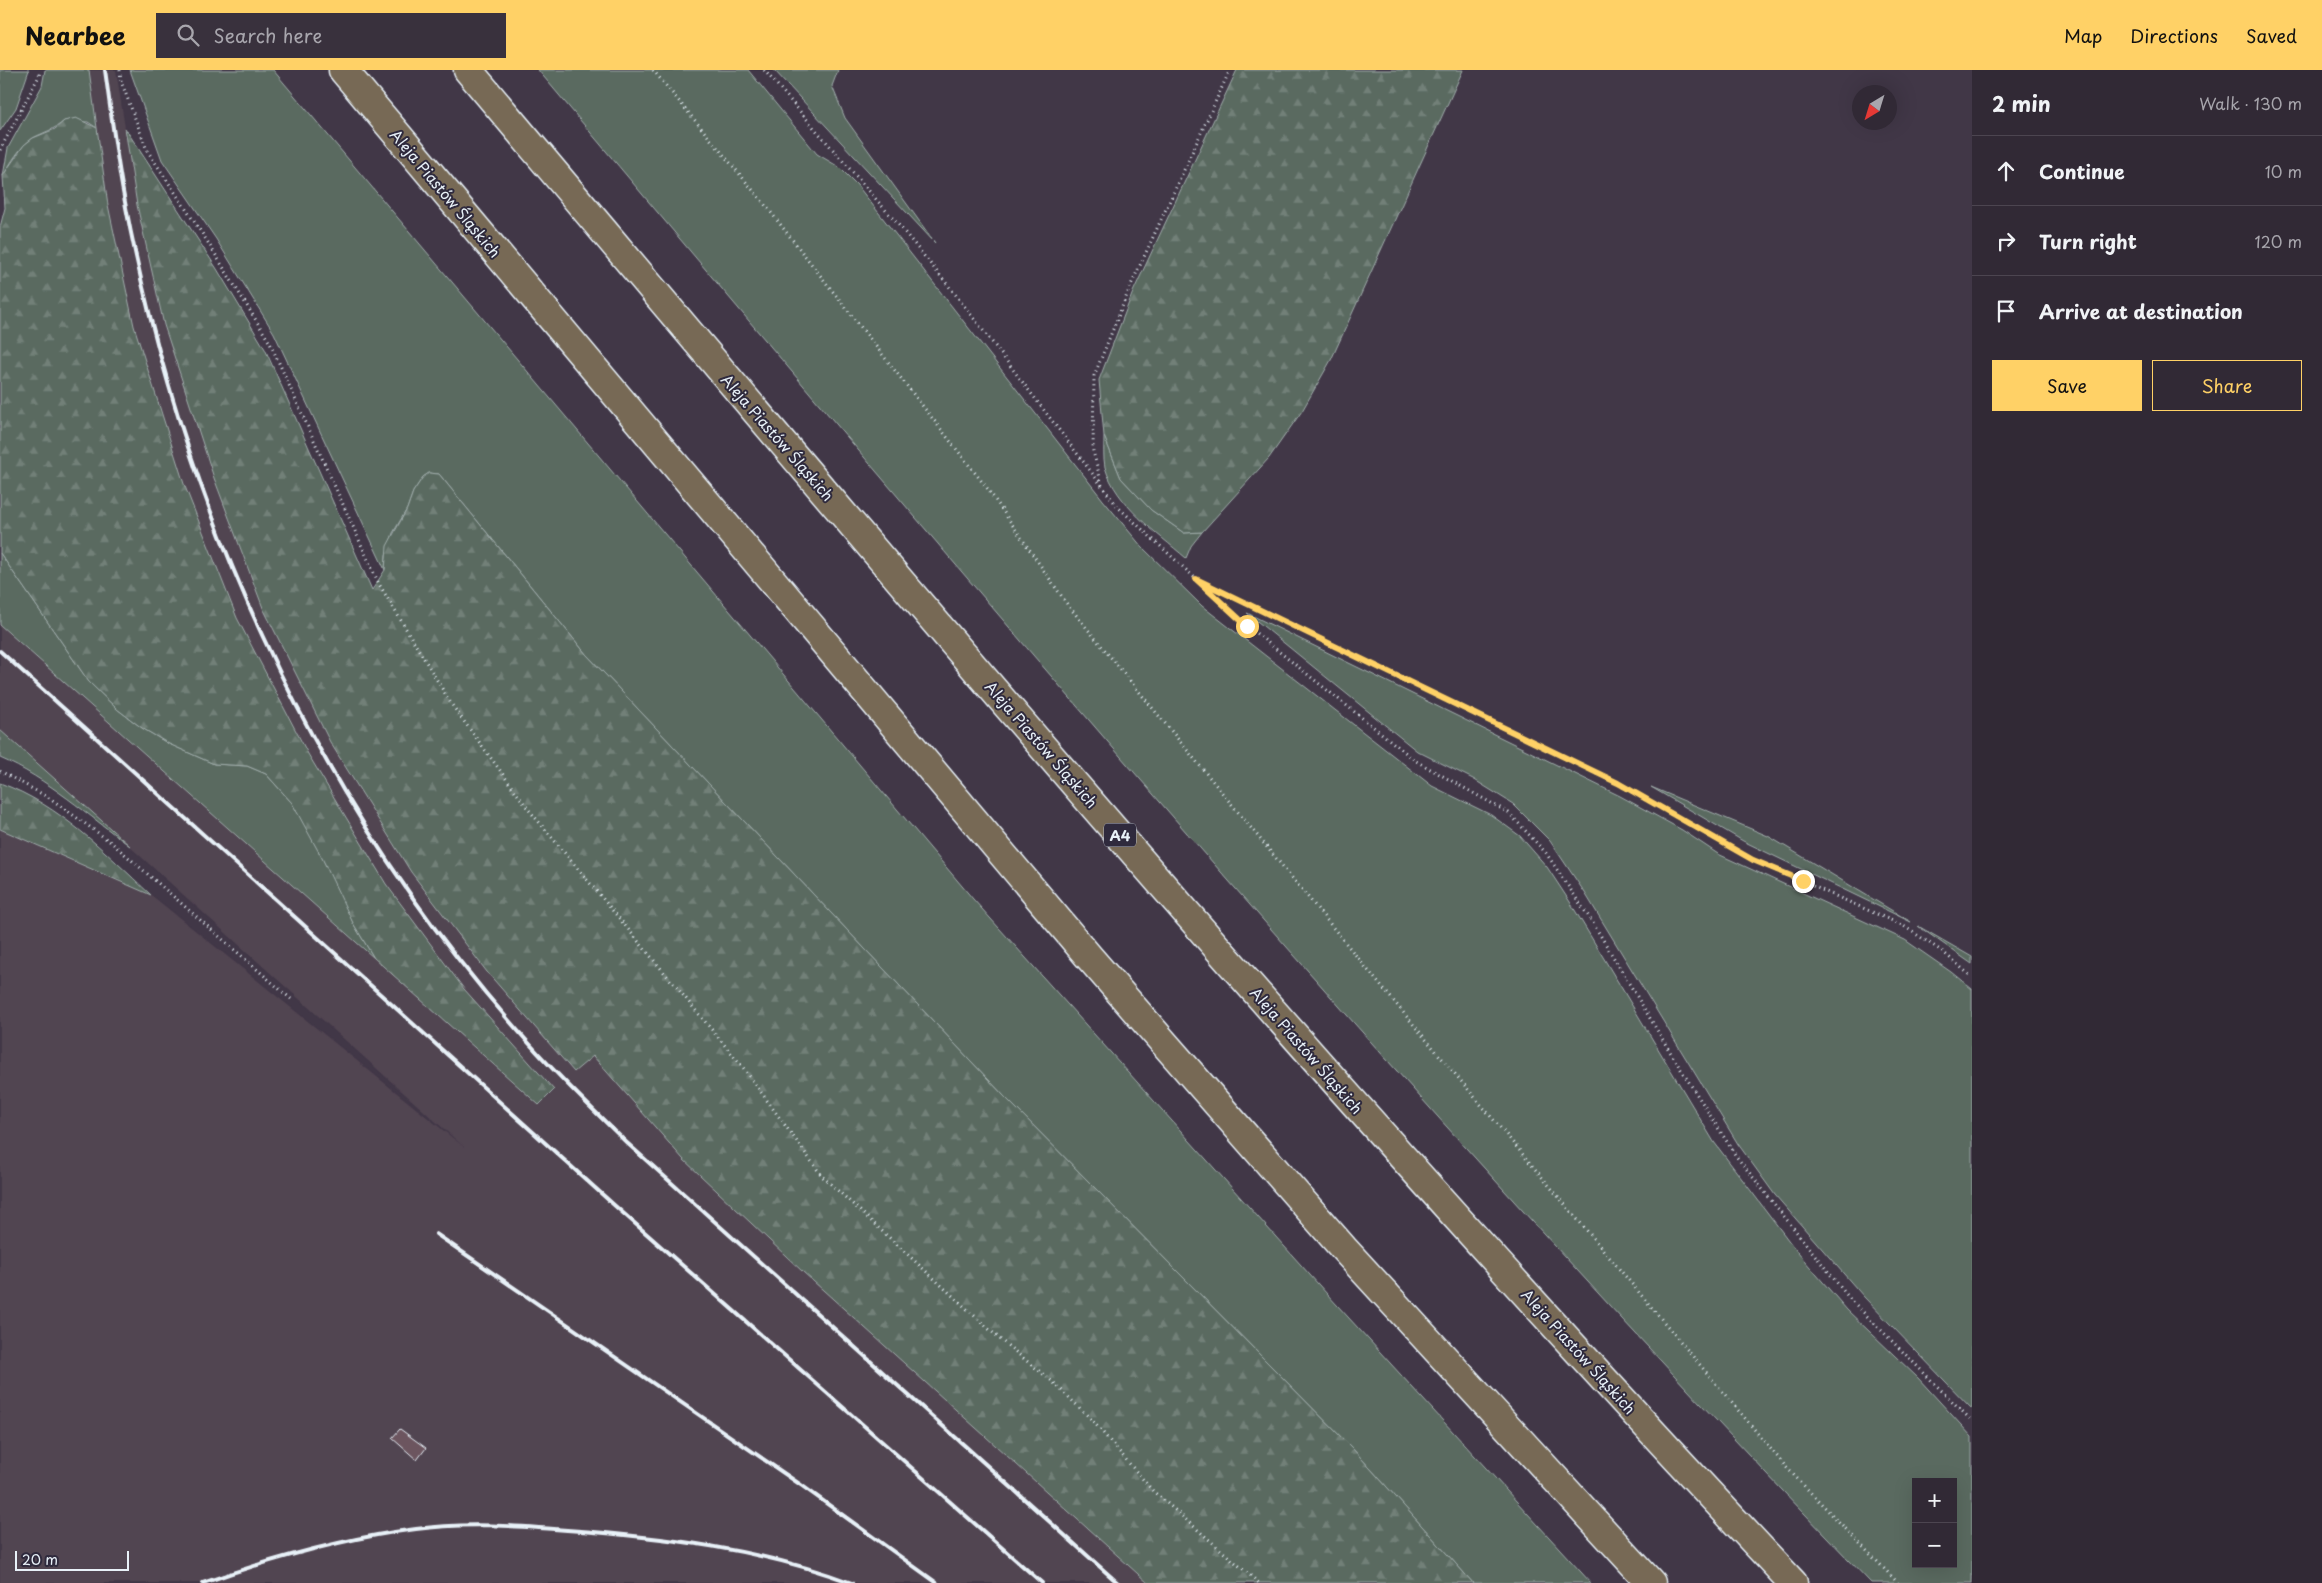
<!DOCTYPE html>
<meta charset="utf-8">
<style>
body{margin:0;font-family:"Playpen Sans",sans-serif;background:#39313d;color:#f1f3f6}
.controls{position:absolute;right:15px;bottom:15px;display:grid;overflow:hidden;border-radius:0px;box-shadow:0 5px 20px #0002}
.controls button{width:45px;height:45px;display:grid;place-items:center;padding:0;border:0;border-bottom:1px solid #4c4550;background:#312935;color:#f1f3f6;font:25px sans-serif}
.compass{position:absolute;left:1852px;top:15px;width:45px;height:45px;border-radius:50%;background:#312935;box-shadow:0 5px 20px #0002;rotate:218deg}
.scale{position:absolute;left:15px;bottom:12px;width:114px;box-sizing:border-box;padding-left:5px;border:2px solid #e8f1f8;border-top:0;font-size:14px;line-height:18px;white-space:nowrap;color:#e8f1f8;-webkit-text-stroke:4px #2f2a3d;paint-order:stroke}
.stop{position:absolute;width:15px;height:15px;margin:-11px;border:4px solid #ffd166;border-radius:50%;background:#fff}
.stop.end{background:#ffd166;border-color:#fff;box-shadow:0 1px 5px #0008}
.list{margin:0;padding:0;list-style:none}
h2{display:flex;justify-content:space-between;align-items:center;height:65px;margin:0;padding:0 20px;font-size:21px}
h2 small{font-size:16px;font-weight:400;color:#a8a6ad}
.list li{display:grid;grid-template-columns:32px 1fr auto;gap:15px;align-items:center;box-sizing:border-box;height:70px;padding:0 20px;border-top:1px solid #4c4550}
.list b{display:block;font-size:19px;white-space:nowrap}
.list em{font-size:16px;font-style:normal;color:#a8a6ad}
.actions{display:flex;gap:10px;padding:15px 20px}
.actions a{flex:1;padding:11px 0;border:1px solid #ffd166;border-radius:0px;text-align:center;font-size:18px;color:#ffd166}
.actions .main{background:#ffd166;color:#111}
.icon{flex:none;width:28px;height:28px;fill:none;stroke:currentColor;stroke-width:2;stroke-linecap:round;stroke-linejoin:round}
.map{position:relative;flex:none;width:1972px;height:1513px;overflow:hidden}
header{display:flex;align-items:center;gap:30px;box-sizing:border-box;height:70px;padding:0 25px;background:#ffd166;color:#111}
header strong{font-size:24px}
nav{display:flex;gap:28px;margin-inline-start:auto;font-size:18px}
.search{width:350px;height:45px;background:#39313d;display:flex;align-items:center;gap:12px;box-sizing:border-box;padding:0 18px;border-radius:0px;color:#a8a6ad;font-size:19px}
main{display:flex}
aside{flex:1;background:#312935}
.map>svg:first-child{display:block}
.built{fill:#514451}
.green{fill:#5a6a61;stroke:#a1aeac;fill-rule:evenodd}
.forest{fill:url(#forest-firs);stroke:#a1aeac}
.building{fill:#6c545e;stroke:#e8f1f8}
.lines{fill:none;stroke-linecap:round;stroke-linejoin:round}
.motorway-casing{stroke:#e8f1f8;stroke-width:31}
.path{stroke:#e8f1f8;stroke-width:3;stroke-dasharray:1 4;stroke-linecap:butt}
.motorway{stroke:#776954;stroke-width:28}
.rail{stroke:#e8f1f8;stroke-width:4}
.route{stroke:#ffd166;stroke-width:6}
.labels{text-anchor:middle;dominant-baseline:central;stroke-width:4;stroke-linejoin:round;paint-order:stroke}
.shield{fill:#2f2a3d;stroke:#b0b5c0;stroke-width:1}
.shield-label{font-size:14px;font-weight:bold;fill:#e8f1f8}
.street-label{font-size:15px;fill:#e8f1f8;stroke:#2f2a3d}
</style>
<header>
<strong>Nearbee</strong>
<div class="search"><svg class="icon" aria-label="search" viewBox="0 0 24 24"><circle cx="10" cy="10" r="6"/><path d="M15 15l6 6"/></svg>Search here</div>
<nav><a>Map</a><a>Directions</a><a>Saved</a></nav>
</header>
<main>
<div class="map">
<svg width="1972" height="1513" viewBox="0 0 1972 1513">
<defs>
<pattern id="forest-firs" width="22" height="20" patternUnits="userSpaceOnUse" patternTransform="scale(1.25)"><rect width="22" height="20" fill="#5a6a61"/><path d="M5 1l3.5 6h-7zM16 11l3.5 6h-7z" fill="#728078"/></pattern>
</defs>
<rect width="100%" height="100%" fill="#413747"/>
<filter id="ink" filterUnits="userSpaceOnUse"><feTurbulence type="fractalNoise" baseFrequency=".02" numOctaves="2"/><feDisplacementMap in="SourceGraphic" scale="10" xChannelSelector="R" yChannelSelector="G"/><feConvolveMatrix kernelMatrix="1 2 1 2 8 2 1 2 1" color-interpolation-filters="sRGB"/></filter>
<g filter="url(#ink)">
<path class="built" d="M89 0H116L137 135 164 255 214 408 263 538 330 672 411 802 487 902 574 1002 593 985 683 1089 803 1202 1148 1513H0V759L151 825 464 1077 0 660V555L539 1035 554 1021 464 919 386 814 308 684 237 548 184 414 134 256 108 135Z"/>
<path class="green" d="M0 0H29L16 38 0 61Z
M45 0H89L97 58 88 52 64 51C54 60 44 62 33 68 20 76 10 94 3 106L8 78 42 16Z
M130 0H273L973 829 1327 1224 1591 1513H1473L1352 1378 1004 1026 586 584 439 404 429 403 423 407 413 422 407 439 393 463 386 485 385 500 274 263 216 169 162 90Z
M538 0H748L817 84 839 97 857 115 1103 430 1142 477 1202 536 1432 716 1491 745 1520 766 1547 797 1570 832 1714 1072 1798 1183 1847 1240 1918 1308 1972 1367V1513H1871C1404 1029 970 515 538 0ZM1916 1412H1953V1494H1916Z
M774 0H838L832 16 845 48 935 173Z
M1104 366 1121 408 1151 440 1184 463 1202 462 1191 476 1186 488C1157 463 1116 435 1105 397 1103 387 1104 375 1104 366Z
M0 483 89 612 117 639 142 658 169 674 214 694 247 696 266 704 292 733 309 761 346 835 353 853 374 888 0 555Z
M1247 543 1620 726 1682 760 1718 784 1905 870 1951 902 1972 919V1339L1864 1227 1775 1125 1738 1074 1585 823 1550 771 1513 734 1473 709 1417 681Z
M0 660 130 776C89 746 47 708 0 688Z
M1651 717 1768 766 1911 852 1743 771Z
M1918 856 1972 887V894Z"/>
<path class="forest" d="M1237 0H1463L1331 290 1302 341 1269 388 1202 462 1184 463 1151 440 1121 408 1104 366 1099 310 1133 222Z
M76 48 97 58 108 135 134 256 184 414 237 548 308 684 386 814 464 919 554 1020 539 1035 374 888 353 853 322 788 292 733 266 704 247 696 214 694 169 674 142 658 117 639 89 612 0 483V157L5 138 3 106 8 98 24 75 33 68 55 59 64 51Z
M125 58 217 199 265 279 372 520 385 500 387 476 407 439 413 422 423 407 429 403 439 404 586 584 1004 1026 1352 1378 1473 1513H1148L803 1202 683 1089 593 986 574 1002 487 902 411 802 330 672 263 538 214 408 164 255 137 135Z
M0 713C60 735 105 782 151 825L0 759Z"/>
<path class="building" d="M400 1359 426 1378 417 1390 392 1368Z"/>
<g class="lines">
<g class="motorway-casing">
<path id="motorway" d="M343 0 1089 887 1344 1179 1651 1513
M468 0C899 513 1333 1025 1793 1513"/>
</g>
<path class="path" d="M120 0 121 11 147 80 209 174 270 273 379 514 452 635 529 740 742 996 822 1106 1002 1271 1053 1312 1091 1349 1153 1421 1259 1513
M653 0 762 131 987 418 1067 534 1381 916 1786 1397 1898 1513
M764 0 902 159 956 225 1118 437 1247 556 1416 691 1509 743 1546 783 1593 853 1675 990 1736 1086 1850 1229 1972 1351
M0 80 39 6 40 0
M1102 415 1093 381 1094 306 1131 215 1230 0
M1200 511 1617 713 1753 790 1902 855 1943 882 1972 907
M0 701 51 729 112 773 291 929"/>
<use href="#motorway" class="motorway"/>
<path class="rail" d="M105 0C111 42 116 85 124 127 180 429 309 722 512 954 548 996 587 1034 627 1073L1118 1513
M0 581 614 1135 1042 1513
M436 1164 801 1415 937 1513
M203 1513C271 1489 344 1468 416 1459 466 1452 517 1456 567 1460 664 1467 761 1479 852 1513"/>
</g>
</g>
<g class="lines" filter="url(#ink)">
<path class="route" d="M1247 556 1196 509 1618 713 1753 790 1803 811"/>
</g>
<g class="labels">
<rect class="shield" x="1104" y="753.5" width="32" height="23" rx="4"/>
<g class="shield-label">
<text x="1120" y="765">A4</text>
</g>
<g class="street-label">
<text transform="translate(446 123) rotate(50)">Aleja Piastów Śląskich</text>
<text transform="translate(778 367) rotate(49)">Aleja Piastów Śląskich</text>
<text transform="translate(1042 674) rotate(49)">Aleja Piastów Śląskich</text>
<text transform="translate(1307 980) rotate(49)">Aleja Piastów Śląskich</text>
<text transform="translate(1579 1281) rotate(48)">Aleja Piastów Śląskich</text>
</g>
</g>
</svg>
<div class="controls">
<button>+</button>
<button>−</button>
</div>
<svg class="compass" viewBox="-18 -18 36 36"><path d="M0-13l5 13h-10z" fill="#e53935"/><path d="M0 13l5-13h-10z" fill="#a8a6ad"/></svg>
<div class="scale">20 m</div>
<div class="stop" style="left:1247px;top:556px"></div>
<div class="stop end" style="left:1803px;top:811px"></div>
</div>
<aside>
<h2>2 min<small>Walk · 130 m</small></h2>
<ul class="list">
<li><svg class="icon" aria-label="ahead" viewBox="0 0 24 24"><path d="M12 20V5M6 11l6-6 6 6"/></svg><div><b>Continue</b></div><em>10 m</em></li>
<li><svg class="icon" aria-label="right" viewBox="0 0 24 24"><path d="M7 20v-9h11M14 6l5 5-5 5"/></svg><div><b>Turn right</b></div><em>120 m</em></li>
<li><svg class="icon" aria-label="arrive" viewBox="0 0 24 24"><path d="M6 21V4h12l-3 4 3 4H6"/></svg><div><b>Arrive at destination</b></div></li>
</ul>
<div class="actions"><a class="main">Save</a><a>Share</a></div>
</aside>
</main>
